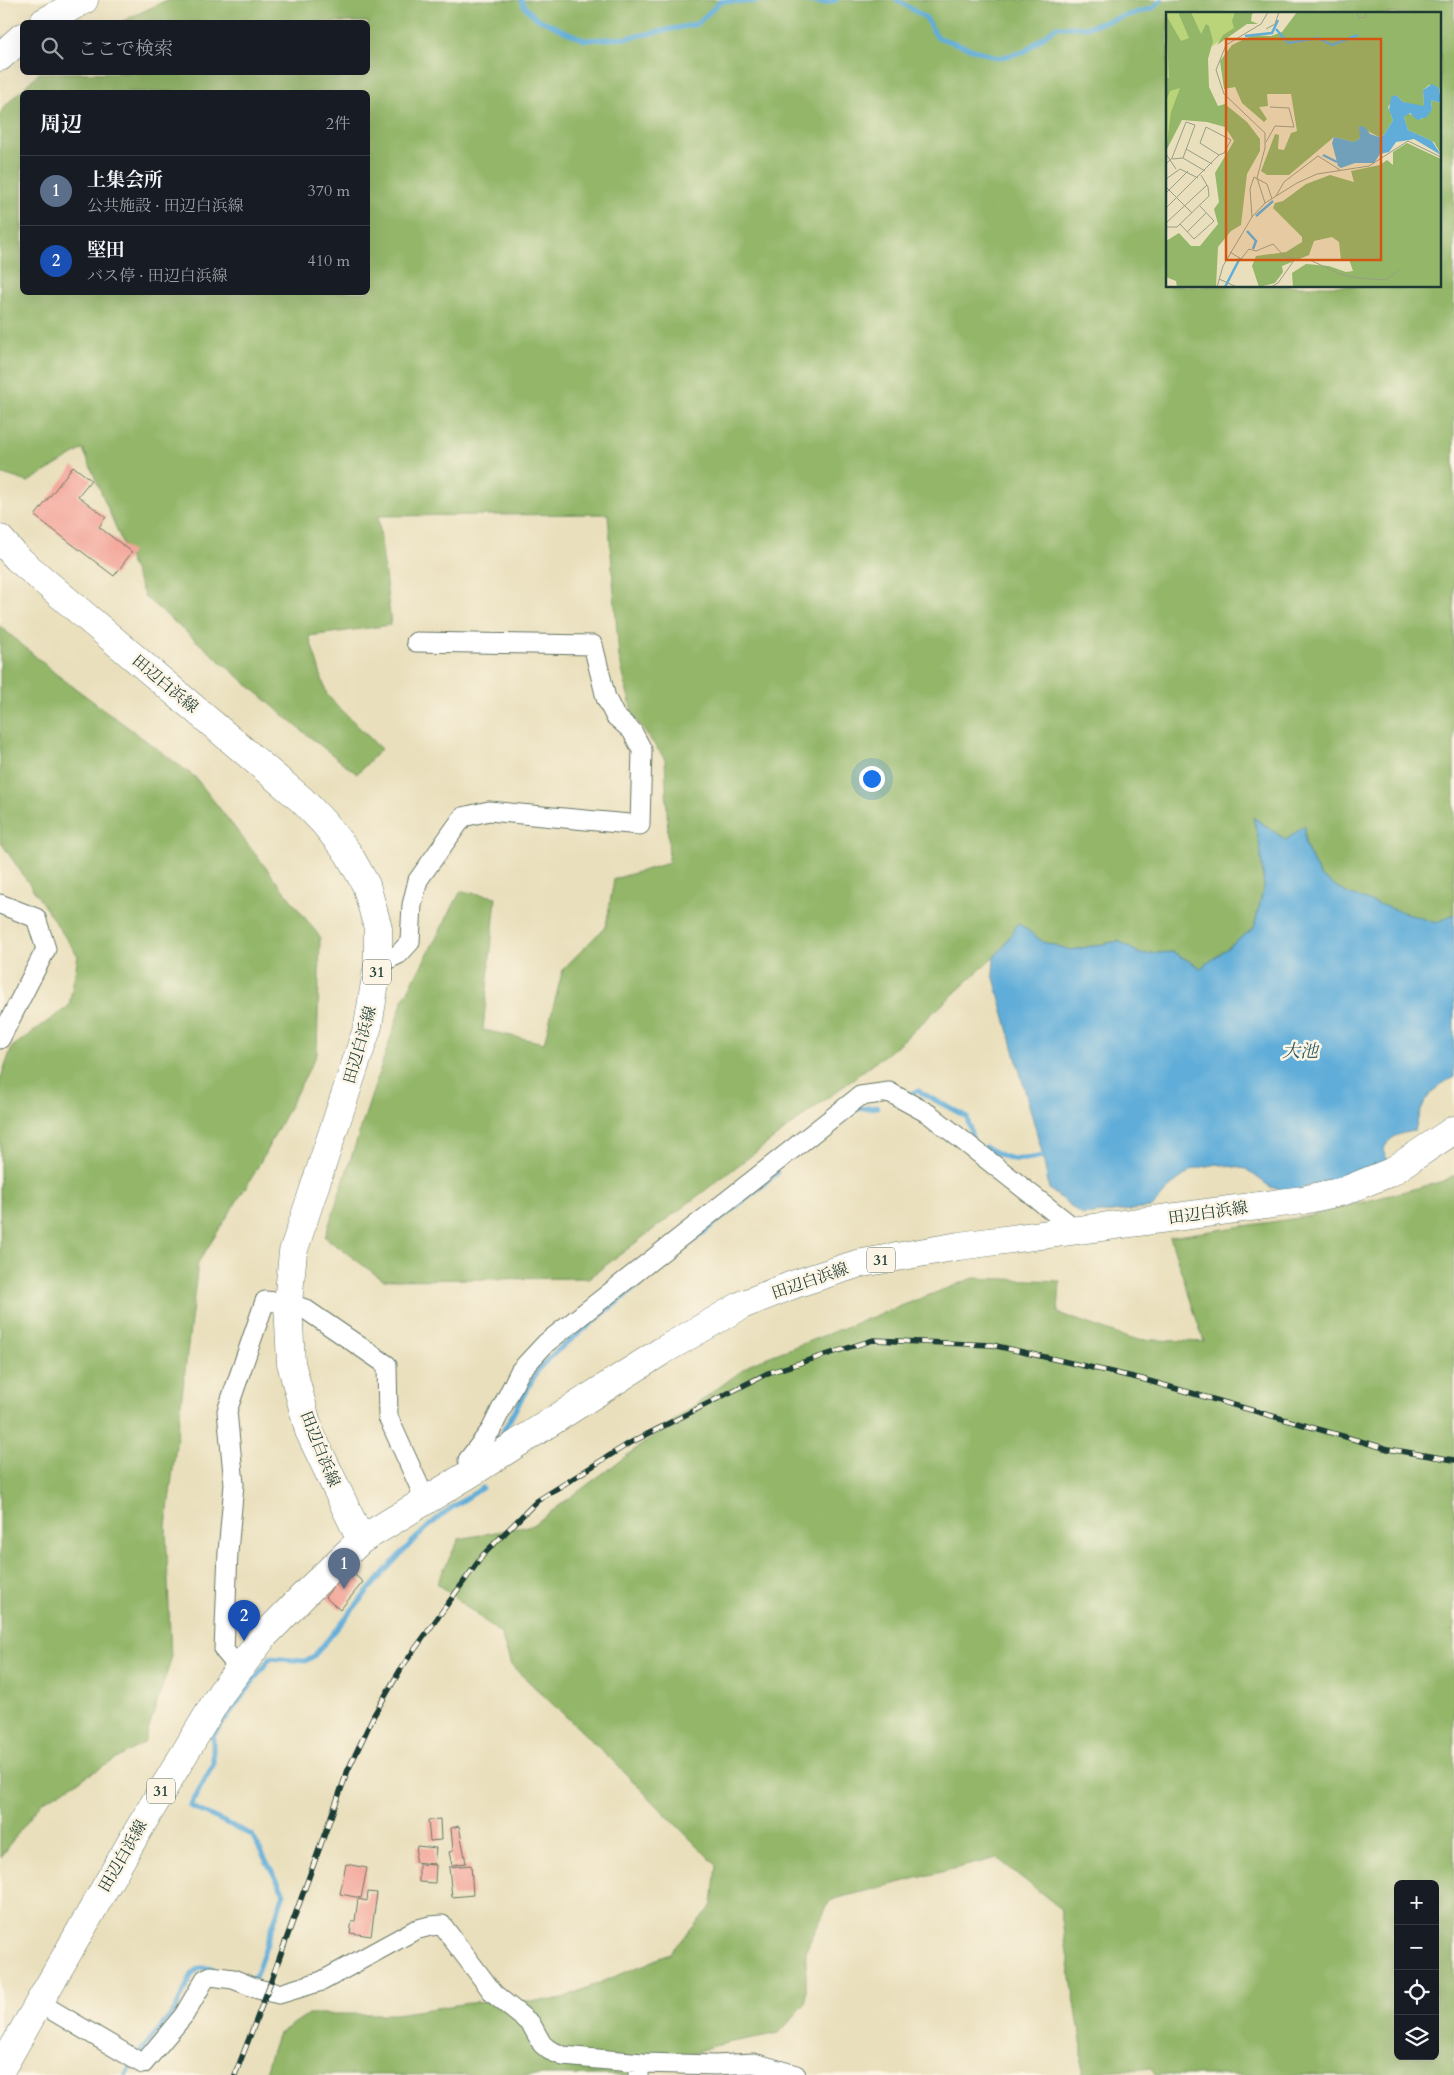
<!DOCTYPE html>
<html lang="ja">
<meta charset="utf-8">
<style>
body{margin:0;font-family:Cardo,"Noto Serif JP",serif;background:#20242c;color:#f1f3f6}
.controls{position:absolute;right:15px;bottom:15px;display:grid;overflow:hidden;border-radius:8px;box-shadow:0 5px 20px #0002}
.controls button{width:45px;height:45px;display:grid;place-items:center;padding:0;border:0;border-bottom:1px solid #363941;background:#171b24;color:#f1f3f6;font:25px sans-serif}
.you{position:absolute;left:871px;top:778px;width:18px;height:18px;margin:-12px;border:4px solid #fff;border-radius:50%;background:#1a73e8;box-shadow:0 0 0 8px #1a73e833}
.badge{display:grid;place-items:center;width:32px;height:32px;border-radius:50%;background:#d690ce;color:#fff;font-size:16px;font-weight:700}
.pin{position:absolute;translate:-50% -41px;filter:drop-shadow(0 1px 2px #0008)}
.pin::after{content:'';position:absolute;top:26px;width:18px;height:15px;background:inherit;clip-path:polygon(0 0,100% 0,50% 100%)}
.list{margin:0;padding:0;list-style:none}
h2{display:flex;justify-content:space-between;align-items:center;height:65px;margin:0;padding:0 20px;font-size:21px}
h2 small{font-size:16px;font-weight:400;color:#9ea1a6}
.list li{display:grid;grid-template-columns:32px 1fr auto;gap:15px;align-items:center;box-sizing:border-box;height:70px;padding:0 20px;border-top:1px solid #363941}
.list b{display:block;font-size:19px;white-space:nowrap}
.list p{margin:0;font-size:16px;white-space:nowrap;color:#9ea1a6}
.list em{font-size:16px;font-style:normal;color:#9ea1a6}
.icon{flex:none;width:28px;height:28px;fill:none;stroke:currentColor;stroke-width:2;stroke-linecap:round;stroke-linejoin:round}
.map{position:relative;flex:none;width:1454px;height:2075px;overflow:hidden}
.search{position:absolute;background:#171b24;box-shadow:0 5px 20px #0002;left:20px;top:20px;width:350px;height:55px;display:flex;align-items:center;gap:12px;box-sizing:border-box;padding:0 18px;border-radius:8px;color:#9ea1a6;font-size:19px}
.panel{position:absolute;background:#171b24;box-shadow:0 5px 20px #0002;left:20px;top:90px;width:350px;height:205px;border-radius:8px}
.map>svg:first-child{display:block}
.forest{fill:#93b669;stroke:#597a4e;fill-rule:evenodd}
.water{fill:#60add9;stroke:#407586}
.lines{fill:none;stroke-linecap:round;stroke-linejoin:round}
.stream{stroke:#60add9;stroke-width:5}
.building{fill:#f3a296}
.street-casing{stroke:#667664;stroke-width:21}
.primary-casing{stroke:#667664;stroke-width:29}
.street{stroke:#fff;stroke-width:19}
.primary{stroke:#fff;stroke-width:28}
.rail-casing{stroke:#1f3d34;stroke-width:5.5}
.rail{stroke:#fcf5e5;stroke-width:4;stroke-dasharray:11;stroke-linecap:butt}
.labels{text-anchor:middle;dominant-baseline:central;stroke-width:5;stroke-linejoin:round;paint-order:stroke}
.shield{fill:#fcf5e5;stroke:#617469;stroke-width:1}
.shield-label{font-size:15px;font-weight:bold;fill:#1f3d34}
.street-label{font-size:16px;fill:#1f3d34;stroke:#fcf5e5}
.water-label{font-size:18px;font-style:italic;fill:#325f66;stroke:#fcf5e5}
.inset-river{fill:none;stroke:#60add9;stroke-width:2.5}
.inset-road{fill:none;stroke:#989e86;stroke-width:1}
.view{fill:#d45610;fill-opacity:0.15;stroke:#d45610;stroke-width:2.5}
.inset-edge{fill:none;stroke:#1f3d34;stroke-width:2.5}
</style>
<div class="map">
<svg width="1454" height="2075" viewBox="0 0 1454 2075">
<rect width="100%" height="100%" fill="#fcf5e5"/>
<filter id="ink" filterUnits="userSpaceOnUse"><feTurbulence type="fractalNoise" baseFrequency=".02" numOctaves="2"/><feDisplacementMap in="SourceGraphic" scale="10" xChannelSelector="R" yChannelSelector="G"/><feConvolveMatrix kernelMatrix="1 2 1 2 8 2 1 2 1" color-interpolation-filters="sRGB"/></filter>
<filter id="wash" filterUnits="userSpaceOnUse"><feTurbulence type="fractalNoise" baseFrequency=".0096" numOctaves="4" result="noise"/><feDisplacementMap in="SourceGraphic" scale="20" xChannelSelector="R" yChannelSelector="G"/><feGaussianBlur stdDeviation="1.12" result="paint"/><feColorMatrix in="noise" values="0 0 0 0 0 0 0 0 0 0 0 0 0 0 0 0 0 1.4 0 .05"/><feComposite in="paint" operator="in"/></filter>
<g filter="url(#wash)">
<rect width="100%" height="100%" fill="#e9dfbc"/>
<path class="forest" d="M167 0H1454V914L1436 924 1348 894 1320 876 1305 845V826L1286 840 1253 817 1260 846 1264 886 1254 928 1201 968 1173 952 1140 954 1119 941 1071 950 1043 942 1018 923 1004 946 994 957 899 1044 589 1278 383 1280 325 1237 403 1000 461 891 496 897 483 1030 544 1043 563 969 606 926 614 879 669 863 665 759 633 716 619 657 608 514 378 516 391 625 309 636 327 695 381 749 357 774 301 730 145 597 83 449 28 482 0 473V114L4 107 39 73 368 72V22H121ZM1168 14H1440V286H1168ZM22 92H368V292H22Z
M0 626 56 674 195 777 320 937 317 1054 254 1174 198 1263 166 1527 171 1660 144 1743 42 1802 0 1857V1080L12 1047 69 1006 78 956 0 841Z
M1454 1175V2075H1156L1151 2068 1082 2074V2047L1060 1908 997 1858 830 1900 806 1950V2003L779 2033 712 2046 641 2075H264L277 2035 308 2014H396L469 2003 558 2000 670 1954 712 1905 716 1865 609 1757 511 1665 501 1634 437 1583 459 1539 533 1525 752 1363 974 1278 1060 1281 1058 1313 1131 1339 1204 1342 1170 1237 1305 1217 1444 1181ZM1398 1884H1435V2056H1398Z"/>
<path class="water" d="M1253 817 1286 840 1305 825V845L1320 876 1348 894 1436 923 1454 914V1077C1428 1090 1421 1103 1415 1131 1400 1133 1389 1136 1383 1151L1390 1164 1289 1192 1270 1187 1246 1169 1216 1164 1193 1169 1174 1183 1151 1208 1082 1215 1049 1189 1043 1156 993 974 994 957 1004 946 1018 923 1043 942 1071 950 1119 941 1140 954 1173 952 1201 968 1254 928 1264 886 1260 846Z"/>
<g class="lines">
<path class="stream" d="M521 0 524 6 536 18 584 40 627 38 697 24 721 1 751 2 764 0
M802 0 823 3 836 0
M897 0 926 18 937 37 998 58 1024 52 1056 27H1087L1153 8 1161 0
M910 1094 918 1091 967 1117 973 1141
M854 1111 857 1109 877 1107
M985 1147C1011 1161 1014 1162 1043 1156
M492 1443 501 1435 539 1368 557 1351 777 1173
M248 1979 255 1978 284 1893 252 1835 190 1806 213 1765V1736L270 1658 305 1661 314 1656C355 1608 394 1554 443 1514 455 1505 469 1497 482 1488
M137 2056 175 2010 192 1974 199 1968H212
M126 2075 132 2063"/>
</g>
<g id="blocks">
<path class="building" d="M73 466 91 480 78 496 106 517 99 527 132 552 114 576 35 516Z
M348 1569 363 1582 340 1610 325 1597Z
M440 1819 441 1840 430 1841 428 1820Z
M459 1826 466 1863 452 1865 449 1852 453 1851 451 1828Z
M417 1846 436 1848 434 1864 415 1862Z
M346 1864 367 1868 361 1898 340 1894Z
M419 1864 436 1865 435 1883 419 1882Z
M471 1865 473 1895 452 1897 449 1867Z
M368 1892 377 1893 371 1936 350 1933 352 1921H355L358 1899 367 1901Z"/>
</g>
</g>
<g filter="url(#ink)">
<use href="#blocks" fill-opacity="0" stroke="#667664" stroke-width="1"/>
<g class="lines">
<g class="street-casing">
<path id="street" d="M0 904 36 918 46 949 0 1039
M378 964 399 954 410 942 412 905 418 880 463 817 489 811 640 825 642 750 632 731 615 716 606 698 593 645 416 642
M471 1473 468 1460 491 1430 520 1371 546 1343 860 1096 889 1092 929 1114 1069 1224 1075 1231
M239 1668 224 1650 228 1552 234 1484 227 1411 265 1301 288 1303 305 1309 387 1365 388 1417 426 1501
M38 2002 143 2064 184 2015 205 1979 211 1976 233 1979 258 1989 279 1994 322 1981 415 1930 430 1926 442 1925 494 1994 531 2024 542 2044 549 2050 563 2056 643 2063
M638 2074 643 2063 715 2065 754 2063 796 2075"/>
</g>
<g class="primary-casing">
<path id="primary" d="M44 22 84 0
M0 57 22 37
M0 539 17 558 302 800 324 823 348 853 366 885 378 928V964L368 1026 293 1252 288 1303 291 1363 309 1431 361 1540
M0 2071 137 1832 221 1693 264 1636 311 1588 361 1540 471 1473 662 1351 742 1305 795 1284 857 1264 959 1246 1303 1200 1344 1191 1391 1172 1454 1130"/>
</g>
<use href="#street" class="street"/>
<use href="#primary" class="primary"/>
<g class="rail-casing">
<path id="rail" d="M235 2075 267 1992 348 1770 374 1715 402 1667 483 1555 537 1501 628 1444 768 1373 873 1340 992 1345 1142 1379 1388 1449 1454 1460"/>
</g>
<use href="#rail" class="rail"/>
</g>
</g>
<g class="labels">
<g class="shield">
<rect x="363" y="959.5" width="28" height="25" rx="4"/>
<rect x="867" y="1247.5" width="28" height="25" rx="4"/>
<rect x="147" y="1778.5" width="28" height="25" rx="4"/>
</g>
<g class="shield-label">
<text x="377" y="972">31</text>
<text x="881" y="1260">31</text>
<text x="161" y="1791">31</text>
</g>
<g class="street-label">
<text transform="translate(165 684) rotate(40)">田辺白浜線</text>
<text transform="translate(360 1045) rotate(-74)">田辺白浜線</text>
<text transform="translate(1208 1213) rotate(-8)">田辺白浜線</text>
<text transform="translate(810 1281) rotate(-19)">田辺白浜線</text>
<text transform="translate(320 1449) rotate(68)">田辺白浜線</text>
<text transform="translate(123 1856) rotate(-60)">田辺白浜線</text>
</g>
<g class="water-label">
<text x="1300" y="1051">大池</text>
</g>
</g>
<g transform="translate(1166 12)">
<rect width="275" height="275" fill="#e9dfbc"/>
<path d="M73 0 68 18 41 38 20 69 0 136V1Z" fill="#bad479"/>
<path d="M12 0H25L35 22 40 12 43 14 47 29 42 47 43 75 52 94 59 92 81 110 94 127V139L81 162 75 213 65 219 52 235 50 275H11L10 269 0 265V229L13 221 25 234H34L52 212 48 197 53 190 49 161 68 129 59 115 41 110 16 108 0 139 5 100 14 76 4 79 0 89V66H3L0 3 15 29 23 26ZM69 0H90L86 2 85 9 92 12H81L51 33 57 23 68 16 66 9ZM131 0H275V81L273 76 263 73 257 78 258 94 255 95 237 90 230 83 222 95 227 108 218 123 213 125 194 115V126L188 130 168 125 123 163H101L95 159 109 122 113 123 112 137 118 138 125 121 131 119 125 82H101L102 94 93 95 101 107 98 110 76 91 69 75 58 77 54 49 66 33 87 23 105 24 116 20ZM265 88 275 91V142L268 130 242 118 238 105 241 101 256 107 261 103 266 97ZM241 131 275 147V275H127L126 261 140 252 163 254 180 260 187 259 183 247 175 248 173 230 166 225 148 229 143 243 116 254 117 260 109 271 93 275 86 254 90 244 120 240 136 230V225L107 196 109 191 117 189 140 172 164 163 188 170 185 159 214 153 221 148 227 153V140Z" fill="#93b669"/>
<path d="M266 72 273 76 275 91 265 88 266 97 261 105 251 108 244 101 238 105 242 118 266 129 275 143 248 127 243 128 230 130 223 140 214 142 208 151H189L175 156 172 154 166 131 168 125 188 130 194 126 193 114 199 115 204 122 213 125 218 123 227 108 223 98 225 85 230 83 237 90 258 94 257 78Z" fill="#60add9"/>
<path class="inset-river" d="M110 17 122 31 152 26 166 33 192 23M79 24 106 21 112 8M157 143 171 150M90 204 107 189M81 219 90 229 87 237M59 275 74 246"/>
<path class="inset-road" d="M190 0 193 6 200 5 199 0M100 17 109 12 113 0M100 130 109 114 128 115 123 96 104 95M20 137 46 152M0 142 10 157M6 147 17 146 39 159M0 152 6 146 20 110 29 113 17 146M0 167 14 157 32 166M0 175 26 201M0 181 22 159M110 184 118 170 152 144 174 158M99 191 91 166 99 136V121L58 82 50 58 60 33 95 12 102 0M0 196 53 143 58 141 65 128 40 115 34 131 53 143M86 205 84 177 88 165 101 172 106 187M0 211 41 173M14 212 28 227 48 209 34 194M0 215H11L43 184 42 175 35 163M21 220 40 201M64 240 75 247 83 237 90 239 107 232 119 245 129 247M53 267 71 275M51 275 57 254 86 205 99 191 131 171 151 162 203 154 242 129 275 145M105 275 112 271 129 247 144 248 174 262 192 266 220 268 233 258"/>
<path class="view" d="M60 27H215V248H60Z"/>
<rect width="275" height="275" class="inset-edge"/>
</g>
</svg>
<div class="controls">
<button>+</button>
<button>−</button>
<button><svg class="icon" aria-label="locate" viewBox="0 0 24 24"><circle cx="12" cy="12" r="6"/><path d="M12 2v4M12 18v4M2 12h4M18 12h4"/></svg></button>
<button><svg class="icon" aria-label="layers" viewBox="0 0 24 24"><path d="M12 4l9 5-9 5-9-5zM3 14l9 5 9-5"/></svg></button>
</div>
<div class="you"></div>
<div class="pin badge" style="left:344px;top:1589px;background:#5c6f8a">1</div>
<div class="pin badge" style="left:244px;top:1641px;background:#1a4fb4">2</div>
<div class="search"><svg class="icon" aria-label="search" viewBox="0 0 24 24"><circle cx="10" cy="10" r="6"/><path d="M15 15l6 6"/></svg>ここで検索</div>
<section class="panel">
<h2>周辺<small>2件</small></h2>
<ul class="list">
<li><span class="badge" style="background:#5c6f8a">1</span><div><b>上集会所</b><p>公共施設 · 田辺白浜線</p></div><em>370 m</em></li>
<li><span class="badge" style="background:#1a4fb4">2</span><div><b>堅田</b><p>バス停 · 田辺白浜線</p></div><em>410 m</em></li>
</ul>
</section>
</div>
